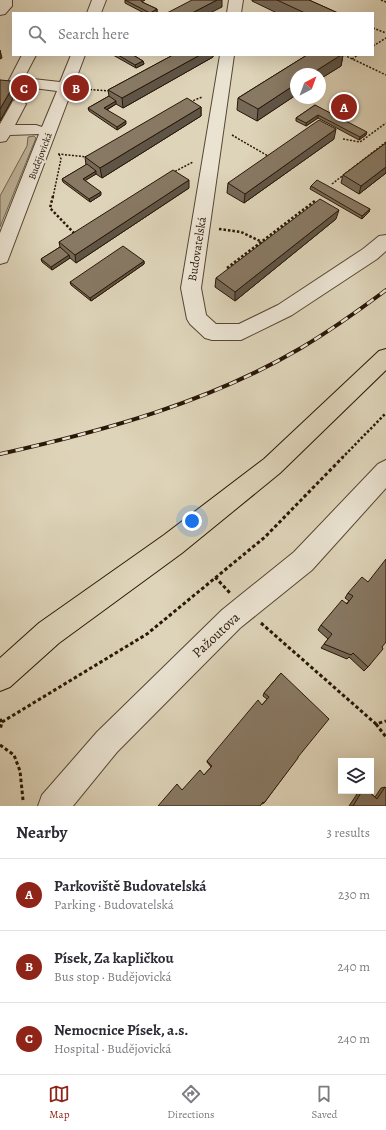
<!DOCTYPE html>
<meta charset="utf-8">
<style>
body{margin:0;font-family:Alegreya,serif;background:#f7f7f7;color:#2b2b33}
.controls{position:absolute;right:12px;bottom:12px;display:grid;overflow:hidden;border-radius:0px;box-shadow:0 4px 16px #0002}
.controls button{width:36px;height:36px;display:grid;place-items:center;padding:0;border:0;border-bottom:1px solid #e1e1e2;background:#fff;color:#2b2b33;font:20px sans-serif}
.compass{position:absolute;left:290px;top:68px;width:36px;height:36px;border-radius:50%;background:#fff;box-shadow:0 4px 16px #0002;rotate:41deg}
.you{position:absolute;left:192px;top:521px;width:14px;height:14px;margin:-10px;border:3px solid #fff;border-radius:50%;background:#1a73e8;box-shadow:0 0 0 6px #1a73e833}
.badge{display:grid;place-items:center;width:26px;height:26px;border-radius:50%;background:#8f2418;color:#fff;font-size:13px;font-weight:700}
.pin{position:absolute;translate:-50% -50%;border:2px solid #fff;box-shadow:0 1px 4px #0006}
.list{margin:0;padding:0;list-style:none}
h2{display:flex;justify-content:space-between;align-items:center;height:52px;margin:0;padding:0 16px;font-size:17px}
h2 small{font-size:13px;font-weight:400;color:#7c7c81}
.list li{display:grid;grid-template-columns:26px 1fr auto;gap:12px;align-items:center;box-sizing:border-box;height:72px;padding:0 16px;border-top:1px solid #e1e1e2}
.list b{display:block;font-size:15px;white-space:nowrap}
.list p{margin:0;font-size:13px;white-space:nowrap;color:#7c7c81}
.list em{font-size:13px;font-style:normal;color:#7c7c81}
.icon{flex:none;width:22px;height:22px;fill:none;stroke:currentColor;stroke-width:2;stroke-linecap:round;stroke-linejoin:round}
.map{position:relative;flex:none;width:386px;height:806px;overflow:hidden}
.search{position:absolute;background:#fff;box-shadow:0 4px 16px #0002;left:12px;right:12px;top:12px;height:44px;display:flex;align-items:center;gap:10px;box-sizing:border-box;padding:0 14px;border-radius:0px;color:#7c7c81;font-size:15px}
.sheet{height:268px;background:#fff}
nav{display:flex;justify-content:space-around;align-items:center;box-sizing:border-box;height:56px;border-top:1px solid #e1e1e2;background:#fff;font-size:11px;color:#7c7c81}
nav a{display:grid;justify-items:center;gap:2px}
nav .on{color:#8f2418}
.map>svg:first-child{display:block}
.green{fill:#bfb49b;stroke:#746651}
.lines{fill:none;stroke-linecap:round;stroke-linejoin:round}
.minor-casing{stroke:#574634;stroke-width:2}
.major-casing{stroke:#2a1707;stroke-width:2}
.path-far2{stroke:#2a1707;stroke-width:1.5;stroke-dasharray:2 1.5;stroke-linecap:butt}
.path-far1{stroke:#2a1707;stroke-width:2.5;stroke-dasharray:2.5 2;stroke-linecap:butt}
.path{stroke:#2a1707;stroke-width:3;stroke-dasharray:3.5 2.5;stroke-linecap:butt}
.minor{fill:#eae3d2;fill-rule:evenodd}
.major{fill:#ded4b9;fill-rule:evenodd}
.rail-casing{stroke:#2a1707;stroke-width:4}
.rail{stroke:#eae3d2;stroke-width:2.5;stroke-dasharray:8;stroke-linecap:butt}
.wall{fill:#756856;stroke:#2a1707}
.shaded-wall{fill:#5f5546;stroke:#2a1707}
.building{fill:#887964;stroke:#2a1707}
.labels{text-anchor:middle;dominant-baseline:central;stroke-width:4;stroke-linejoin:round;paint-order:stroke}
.far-street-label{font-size:10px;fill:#2a1707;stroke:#eae3d2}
.street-label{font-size:12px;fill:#2a1707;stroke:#eae3d2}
.near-street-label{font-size:14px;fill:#2a1707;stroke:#eae3d2}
</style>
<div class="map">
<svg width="386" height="806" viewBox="0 0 386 806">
<rect width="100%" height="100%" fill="#ded4b9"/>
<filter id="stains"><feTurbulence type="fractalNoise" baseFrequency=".005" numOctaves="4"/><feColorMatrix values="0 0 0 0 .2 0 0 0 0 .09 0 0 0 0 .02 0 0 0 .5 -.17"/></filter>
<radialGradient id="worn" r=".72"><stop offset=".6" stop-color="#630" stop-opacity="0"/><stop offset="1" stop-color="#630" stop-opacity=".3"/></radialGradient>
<path class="green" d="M34 136 36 138 0 227V196L27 146 28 137Z"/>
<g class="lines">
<g class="minor-casing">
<path id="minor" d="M0 0H12V6L5 14 0 15Z
M92 0H106L101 13H87Z
M229 0H243L241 13H227Z
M22 55H36L24 78 60 82 71 55H85L9 257 7 262 0 264V233L39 134 10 135 6 141 0 142V124L13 101 18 99 23 101 26 104 15 125H36L42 127 57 91 10 85 8 82Z
M220 55H234L201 288 206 315 216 324H239L278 305 363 249 379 236 386 235V251L377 259 292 315 241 340H212L205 338 190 324 187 319 181 288Z
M386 460V488L312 570 240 628 117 752 73 806H38L42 795 97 732 222 610 294 552 378 464Z"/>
</g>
<g class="major-casing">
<path id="major" d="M386 349V370L280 473 182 553 59 643 10 687 0 691V658L39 623 164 535 264 459 379 351Z"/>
</g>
<path class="path-far2" d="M381 0 386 2
M373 28 386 33
M373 46 386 38
M344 55 386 75
M352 59 358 55
M83 89 111 91
M190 102 202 97
M232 135 268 156
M343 139 360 142 386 123
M58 154 88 157
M172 173 193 162
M332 184 386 142
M53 197 61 159 59 154"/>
<path class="path-far1" d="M53 196 50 208 75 234
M219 229 241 232 262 242
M227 268 316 200
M342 458 386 413"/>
<path class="path" d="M215 577 230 593
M261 623 376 724 386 721
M0 719 2 722 0 730
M2 722 147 634 265 537 343 457
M376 724 386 737
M0 745 14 755 20 771 23 800"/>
<use href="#minor" class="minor"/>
<use href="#major" class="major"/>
<g class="rail-casing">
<path id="rail" d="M0 454C104 431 209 402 301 348 331 330 358 311 386 290"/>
</g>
<use href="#rail" class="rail"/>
</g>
<path class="wall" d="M125 0H145L142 2 157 9V12L155 13H144L125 3Z
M252 0H309L338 13H277L252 1Z
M113 55H133L143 61 144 64 136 68Z
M173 55H213V57L123 108 116 104 107 110 126 124 117 130 89 111 88 108 109 96 108 90Z
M307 55H343L341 66 320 79V74H296V95L257 121 237 110 238 98Z
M0 80 24 90 19 99 13 98 0 121Z
M315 105 366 135 359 140 318 118 306 126 296 121V118Z
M201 107V116L102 178 96 174 85 180 101 195 90 202 63 182 62 179 86 165 85 157Z
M334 139 244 203 227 193 228 183Z
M386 143V173L359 194 341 183 343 175Z
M311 186 370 209 369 212 362 219 310 189Z
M189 188 76 263 70 258 52 270 42 262 41 259 60 247 59 242Z
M336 219 235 301 215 287 216 278Z
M144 261V264L91 301 71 285 70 282Z
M368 582 382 647 368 667 364 671 349 657 347 659 321 648 328 639 318 630 321 625 349 601 345 598 348 593Z
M281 673 298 757 264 803 262 804 182 790 204 775 211 767 207 762V761L262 705 267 699 263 696 264 693Z
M385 787 386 806H349L359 791H368L375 797 381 788Z"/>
<path class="shaded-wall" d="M217 0H222V7L210 13H192Z
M157 9V12L155 13H150Z
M0 50 2 58 0 59Z
M200 55H213V57L123 108 122 98Z
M341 55H343L341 66 320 79V74H311Z
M143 61 144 64 136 68 135 65Z
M22 82 24 90 19 99 17 91Z
M296 84V95L257 121 258 109Z
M11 90 13 98 0 121V109Z
M116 101V104L104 111V108Z
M201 107V116L102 178 100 168Z
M318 115V118L306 126V123Z
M126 121V124L117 130V127Z
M336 129 334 139 244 203 245 194Z
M367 132 366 135 359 140 360 137Z
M386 167V173L359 194 361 186Z
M96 171V174L83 182V179Z
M189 180V188L76 263 75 255Z
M101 192V195L90 202 89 199Z
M370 209 369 212 362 219V216Z
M339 210 336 219 235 301V292Z
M69 255 70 258 52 270 51 267Z
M144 261V264L91 301 90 298Z"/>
<path class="building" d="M125 0H141L142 2 157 9 150 13Z
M192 0H217L192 13H167Z
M277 0H309L338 13H305Z
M118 55H133L143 61 135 65Z
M173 55H200L122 98 108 90Z
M307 55H341L311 74H296V84L258 109 238 98Z
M0 80 22 82 17 91 11 90 0 109Z
M109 96 116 101 104 108 126 121 117 127 88 108Z
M187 98 201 107 100 168 85 157Z
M315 105 367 132 360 137 318 115 306 123 296 118Z
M319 120 336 129 245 194 228 183Z
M386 143V167L361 186 343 175Z
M87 164 96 171 83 179 101 192 89 199 62 179Z
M173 170 189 180 75 255 59 242Z
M317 180 370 209 362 216 311 186Z
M320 199 339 210 235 292 216 278Z
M123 246 144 261 90 298 70 282Z
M60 247 69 255 51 267 41 259Z
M386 559V642L382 647 383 649 368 667 353 653 351 655 324 644 332 634 321 625 342 600 347 604 353 596 348 593 362 577 368 582Z
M281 673 329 719 298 757V758L264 803 263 802 260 806H158L177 784 182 790 200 770 204 775 212 766 207 761 258 700 262 705 269 697 264 693Z
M385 787 386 788V806H353L362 791H368L377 799Z"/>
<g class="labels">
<g class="far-street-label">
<text transform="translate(40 156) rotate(-69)">Budějovická</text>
</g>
<g class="street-label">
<text transform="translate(197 249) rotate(-81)">Budovatelská</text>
</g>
<g class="near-street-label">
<text transform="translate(216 635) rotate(-43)">Pažoutova</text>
</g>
</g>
<rect width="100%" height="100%" filter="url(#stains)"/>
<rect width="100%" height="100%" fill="url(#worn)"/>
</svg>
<div class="controls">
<button><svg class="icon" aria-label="layers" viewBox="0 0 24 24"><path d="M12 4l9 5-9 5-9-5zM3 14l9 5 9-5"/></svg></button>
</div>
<svg class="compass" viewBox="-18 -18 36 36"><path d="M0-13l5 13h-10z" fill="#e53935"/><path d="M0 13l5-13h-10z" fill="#7c7c81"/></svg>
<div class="you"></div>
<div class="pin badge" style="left:344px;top:107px">A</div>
<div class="pin badge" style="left:76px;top:88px">B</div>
<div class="pin badge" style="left:24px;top:88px">C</div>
<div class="search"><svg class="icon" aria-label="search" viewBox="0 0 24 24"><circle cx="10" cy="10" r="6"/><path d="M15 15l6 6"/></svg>Search here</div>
</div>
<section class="sheet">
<h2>Nearby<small>3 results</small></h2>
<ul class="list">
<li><span class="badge">A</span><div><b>Parkoviště Budovatelská</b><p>Parking · Budovatelská</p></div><em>230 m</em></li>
<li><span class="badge">B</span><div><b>Písek, Za kapličkou</b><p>Bus stop · Budějovická</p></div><em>240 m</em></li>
<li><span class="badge">C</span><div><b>Nemocnice Písek, a.s.</b><p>Hospital · Budějovická</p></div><em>240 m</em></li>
</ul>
</section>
<nav>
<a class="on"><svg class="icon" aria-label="map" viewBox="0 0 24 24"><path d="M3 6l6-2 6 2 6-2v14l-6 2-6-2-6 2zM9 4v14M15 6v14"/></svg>Map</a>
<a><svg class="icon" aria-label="directions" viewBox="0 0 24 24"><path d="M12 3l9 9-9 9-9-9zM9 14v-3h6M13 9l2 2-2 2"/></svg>Directions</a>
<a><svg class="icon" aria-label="saved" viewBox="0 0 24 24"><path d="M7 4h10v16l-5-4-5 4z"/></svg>Saved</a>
</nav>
